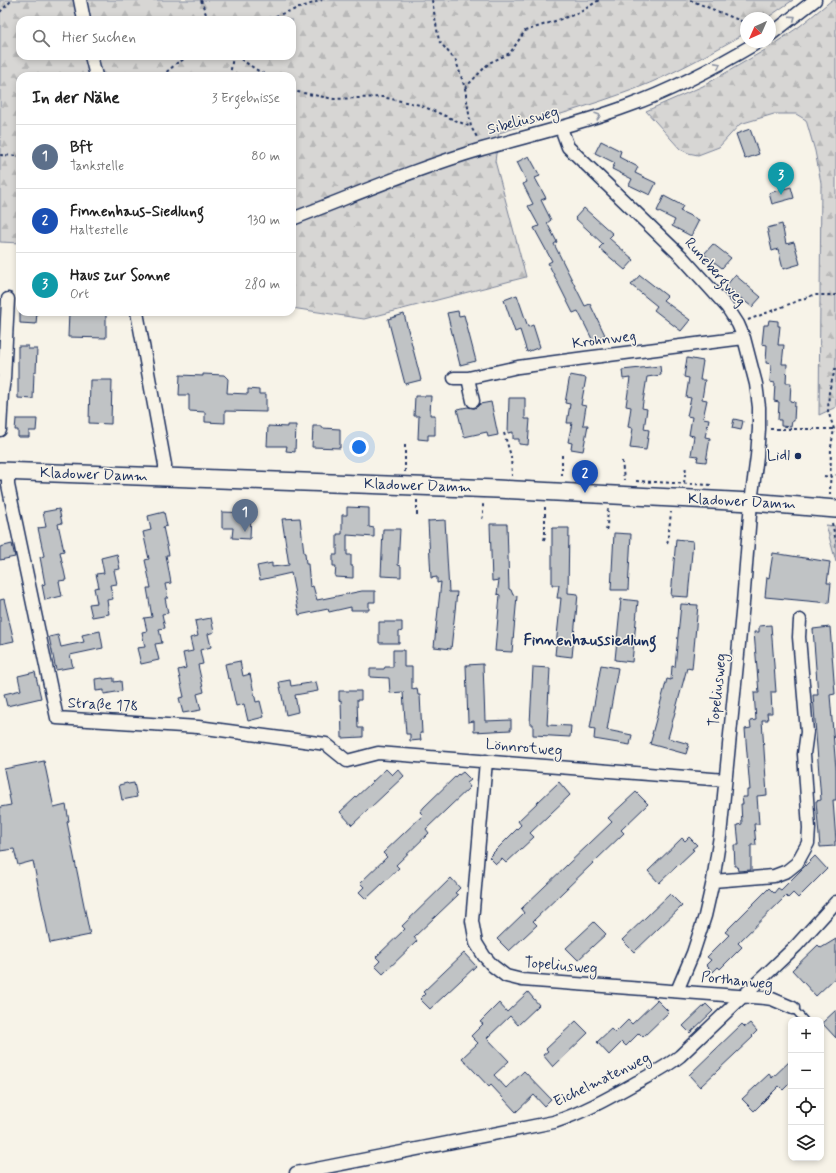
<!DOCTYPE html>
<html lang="de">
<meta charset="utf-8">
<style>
body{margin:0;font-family:Mynerve,sans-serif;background:#f6f6f6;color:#222}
.controls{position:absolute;right:12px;bottom:12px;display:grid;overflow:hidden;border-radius:8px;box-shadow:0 2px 6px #0003}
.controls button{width:36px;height:36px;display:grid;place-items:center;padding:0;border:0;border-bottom:1px solid #e0e0e0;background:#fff;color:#222;font:20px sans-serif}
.compass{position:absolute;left:740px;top:12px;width:36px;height:36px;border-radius:50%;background:#fff;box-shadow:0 2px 6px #0003;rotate:225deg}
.you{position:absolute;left:359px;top:447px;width:14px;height:14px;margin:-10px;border:3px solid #fff;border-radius:50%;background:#1a73e8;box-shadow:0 0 0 6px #1a73e833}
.badge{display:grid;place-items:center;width:26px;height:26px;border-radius:50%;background:#1b2f5e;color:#fff;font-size:13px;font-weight:700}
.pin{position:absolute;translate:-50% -33px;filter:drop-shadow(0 1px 2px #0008)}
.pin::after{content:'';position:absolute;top:21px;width:14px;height:12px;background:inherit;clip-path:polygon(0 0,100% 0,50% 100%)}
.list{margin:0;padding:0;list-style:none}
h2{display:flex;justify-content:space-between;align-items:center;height:52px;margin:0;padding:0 16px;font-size:17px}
h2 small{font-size:13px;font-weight:400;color:#767676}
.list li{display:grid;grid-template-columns:26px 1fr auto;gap:12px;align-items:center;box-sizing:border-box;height:64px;padding:0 16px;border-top:1px solid #e0e0e0}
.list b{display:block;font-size:15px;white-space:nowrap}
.list p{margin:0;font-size:13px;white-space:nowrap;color:#767676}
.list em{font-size:13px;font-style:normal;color:#767676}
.icon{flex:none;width:22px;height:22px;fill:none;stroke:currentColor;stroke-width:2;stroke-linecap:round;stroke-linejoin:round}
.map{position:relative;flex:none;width:836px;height:1173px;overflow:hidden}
.search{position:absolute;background:#fff;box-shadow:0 2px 6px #0003;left:16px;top:16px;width:280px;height:44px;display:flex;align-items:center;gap:10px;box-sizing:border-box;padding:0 14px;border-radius:12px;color:#767676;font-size:15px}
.panel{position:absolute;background:#fff;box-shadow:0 2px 6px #0003;left:16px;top:72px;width:280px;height:244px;border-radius:12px}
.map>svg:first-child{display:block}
.green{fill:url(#green-dots);stroke:#798299}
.forest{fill:url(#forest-firs);stroke:#798299;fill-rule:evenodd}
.building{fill:#c0c3c5;stroke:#1b2f5e}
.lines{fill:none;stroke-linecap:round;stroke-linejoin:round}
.service-casing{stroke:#1b2f5e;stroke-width:9}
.minor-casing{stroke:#1b2f5e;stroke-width:15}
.secondary-casing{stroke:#1b2f5e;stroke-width:20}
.path{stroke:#1b2f5e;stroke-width:2;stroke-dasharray:3 3;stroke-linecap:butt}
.service{stroke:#f7f3e8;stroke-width:6}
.minor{stroke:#f7f3e8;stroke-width:12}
.secondary{stroke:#f7f3e8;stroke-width:17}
.oneway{stroke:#8991a3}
.poi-dot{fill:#1b2f5e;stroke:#f7f3e8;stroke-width:1.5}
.labels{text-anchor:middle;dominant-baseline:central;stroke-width:3;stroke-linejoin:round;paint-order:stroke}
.street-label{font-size:15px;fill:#1b2f5e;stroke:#f7f3e8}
.poi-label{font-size:15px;fill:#1b2f5e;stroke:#f7f3e8;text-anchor:end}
.neighbourhood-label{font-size:16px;font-weight:bold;fill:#1b2f5e;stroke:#f7f3e8}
</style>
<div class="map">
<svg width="836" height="1173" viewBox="0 0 836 1173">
<defs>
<pattern id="green-dots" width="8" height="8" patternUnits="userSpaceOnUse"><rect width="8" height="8" fill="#d7d6d4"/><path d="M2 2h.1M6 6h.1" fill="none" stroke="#b8b8b8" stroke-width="1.8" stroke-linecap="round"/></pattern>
<pattern id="forest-firs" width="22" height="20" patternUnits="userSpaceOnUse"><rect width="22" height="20" fill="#d7d6d4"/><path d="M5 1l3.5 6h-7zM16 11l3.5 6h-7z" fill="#b8b8b8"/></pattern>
</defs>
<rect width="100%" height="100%" fill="#f7f3e8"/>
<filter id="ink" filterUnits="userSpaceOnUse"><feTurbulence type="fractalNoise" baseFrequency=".025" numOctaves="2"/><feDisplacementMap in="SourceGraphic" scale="8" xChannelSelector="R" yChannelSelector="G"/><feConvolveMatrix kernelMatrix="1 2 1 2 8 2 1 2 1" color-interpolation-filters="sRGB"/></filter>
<g filter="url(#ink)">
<path class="green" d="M826 525 835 526 836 562Z"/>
<path class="forest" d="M0 0H793L767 18H746V33C710 53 674 74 635 89 590 106 544 119 499 133L495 161 526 277 364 319 292 308V76H20V243L0 242ZM20 20H292V56H20Z
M832 0H836V407L819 415 821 183 815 151 806 120 796 114H774L740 124 719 147 698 155 688 153 680 149 646 111 703 86 765 50 800 26Z"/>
<path class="building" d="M750 129 759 154 745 159 736 134Z
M601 141 621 151 619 157 638 167 635 173 656 183 650 195 629 185 632 179 612 169 615 163 595 153Z
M529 156 540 176 535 178 546 198 541 200 551 220 547 223 557 242 554 244 585 306 590 304 605 335 593 341 578 311 573 313 548 263 552 261 534 228 539 226 528 206 533 204 523 184 527 182 517 162Z
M791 187 794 198 772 204 769 193Z
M664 196 683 206 680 211 699 220 691 236 672 226 675 220 657 211Z
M584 208 613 234 609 238 634 260 625 270 599 248 603 244 575 218Z
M782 224 786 244 794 242 800 264 783 269 778 249 772 251 767 228Z
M713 244 731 258 722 268 704 254Z
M640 275 667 296 663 300 690 320 681 331 654 310 657 306 631 285Z
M735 275 761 297 752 307 726 286Z
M517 295 528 327 533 325 540 347 527 352 520 330 515 332 504 300Z
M458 311 459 316 464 315 476 361 460 365 447 313Z
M20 312H37L36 324 20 323Z
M69 312 106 313V338L68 337Z
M404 314 421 380 405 384 388 319Z
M769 320 778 321V326H780L778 345H784L782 364H787L786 383H791L790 401 795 402 794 421H792L791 427 781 426V420H778L779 402 774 401 775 383 770 382 771 364 766 363 767 345 762 344 764 325H768Z
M18 346H28V349H37L36 372H34L33 399 18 398Z
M687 358 703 361 700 380H705L702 399 707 400 703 418 709 419 705 437 710 438 706 462 697 461 698 456 691 455 694 436 689 435 692 417 687 416 691 398 686 397 689 378 684 377Z
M660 366 661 375 647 377 642 408 647 409 644 429 649 430 646 450 630 448 633 428 628 427 631 407 626 406 630 378 623 379 622 370Z
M203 374 224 375 228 379 227 393 248 394V389L259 390V394H266V412L225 411V423L205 422V412L189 411V395H179L180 375 203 376Z
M570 375 586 378 581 405 586 406 583 425H588L583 451 571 449 572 443 568 442 572 423H567L570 404 565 403Z
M90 380H112L111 424 89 423Z
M415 396H431L430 415H435V435H428V440L418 439 419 416H414Z
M509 398H525V419H530L528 445 519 444V439H513V432L508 433Z
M491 402 498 435 488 437 487 432 464 437 457 409 468 407 475 408 480 404Z
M16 419H37L36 431H29V437H18V430H15Z
M734 419 743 421 741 430 732 428Z
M287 425H296L295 452 286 451 287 446H267L268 426 287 427Z
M313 426H322V428L340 429V448L312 447Z
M347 507 369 508V527L374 528V537L347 535V555H351V566H353V578L335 577 336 566H333V555H337V534H342V515H347Z
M59 509 62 523 58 524 64 551 60 552 66 580 59 581 62 596 45 600 42 585 45 584 40 557 44 556 38 528 46 527 43 512Z
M164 512 167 526 163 527 169 555H166L171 583 165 584 168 598H165L168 613 162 614 165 628 159 629 162 643 155 644 159 660 141 664 137 648 145 647 142 632 147 631 144 618 152 617 147 588H151L145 560 149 559 143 532 151 530 148 516Z
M222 512 251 513 250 539 232 538 233 528H222Z
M300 518 304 553H305L306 564H308L310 587 313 586 317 600 362 591H375V602H369V610H351V607L329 612 328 609 299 615 291 573 260 580 257 566 272 563V567L289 565 282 519Z
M445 520 449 592H457L451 649 434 647 441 582 437 583V577L431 578 428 521Z
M490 524H507L509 589 511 590 513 595 517 596 512 652 495 651 500 595 497 594 499 580 492 581Z
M552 528H569L568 593 578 594 572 657 555 655 561 598H557L559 585H552Z
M383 529H400L398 565 401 566V577L381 576Z
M614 533 631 534 628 590H611Z
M676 539 693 541 688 597 671 596Z
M12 544 15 557 0 560V547Z
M773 553 830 562 827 583H831L829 603 765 597 767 577 769 578Z
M117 554 120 569 114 570 117 584 110 585 113 599 107 600 109 614 92 617 89 604 97 603 94 588 99 587 96 574 104 573 101 558Z
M4 599 14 641 0 644V600Z
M621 599 638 601 632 662 615 660Z
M681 604 698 605 692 669 687 668 668 738 689 744 686 754 650 744 653 734H652L667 679 671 680 672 666 675 667Z
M211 618 214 632 208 634 211 647 200 650 203 664 198 665 204 692 197 694 201 710 183 713 179 698 184 697 178 670 186 668 183 653 193 651 190 638 198 636 195 621Z
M379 622H402V631L399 632V643H379Z
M771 625 776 692H771L772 713H767L768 720H762L767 795 757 796 759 824H754L756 845H751V870L738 871 737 866H735L734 845H739L737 825 742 824 741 804H743L742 797H747V790H750L745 729 751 728 750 721 756 720 754 693H759L754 632H759V626Z
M830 627 835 694 830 695 836 769V800H833L836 841H835V846L820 847 816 801 821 800 813 695H818L813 629Z
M100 631 103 648 70 655 73 667 56 670 49 637 58 635 61 647 84 642 82 635Z
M393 650H404V667H412V689L417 688 418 695H420L422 733H420L421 740 410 741V734H406L403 692 390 693 389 678 370 677V669H384L385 667H393Z
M240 661 243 676 250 674 256 702 260 701 264 717 248 721 244 704 236 706 230 678 228 679 225 664Z
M483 664 485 721 511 720V730L474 732V721L468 722 466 665Z
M601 665 618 668 607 730 632 735 630 745 594 739 595 729 590 728Z
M533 667 550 668 547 725 571 726 570 737 533 735V724H530Z
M35 672 41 698 7 706 4 694 21 690 18 676Z
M103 678V679L114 678V682L121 681 122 691 104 694V690L96 691 95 679Z
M290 680 291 686 316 682 318 691 295 695 298 712 286 715 279 682Z
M339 691H361V700H357L358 728H363V737L342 738 341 700 339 701Z
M44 761 54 808 66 805 69 821 67 822 90 935 50 943 33 861 18 865 14 849 0 851V807L11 805 4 769Z
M386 769 392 775 398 769 404 776 352 825 340 812Z
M463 772 471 780 467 783 470 787 426 829 429 833 396 865 399 868 366 899 359 892 364 887 360 883 387 857 383 853 423 815 420 812 424 807 458 774 459 775Z
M559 782 570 795 530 833 534 837 506 863 502 859 496 864 489 857 521 825 518 821Z
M127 783 128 784 134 783 137 797 122 800 119 785Z
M636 792 648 804 621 830 624 833 533 921 537 925 509 951 497 939 524 913 521 909 612 822 608 818Z
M689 837 697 845 692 849 694 850 659 883 648 871 682 838 685 841Z
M815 856 827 869 798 898 793 893 788 898 786 896 738 943 742 947 720 969 718 967 713 972 706 965 711 960 707 957 729 935 725 932 769 888 774 893 778 888 781 890Z
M451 878 460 888 455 893 458 895 414 937 417 941 383 974 375 966 380 961 376 957 405 929 402 926Z
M670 894 682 906 634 952 622 940Z
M594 922 606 934 578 960 566 948Z
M836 939V977L816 996 792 970 818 945 821 948Z
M464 953 476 966 430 1009 420 999 425 994 423 992Z
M528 992 539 1005 518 1025 510 1016 487 1038 509 1061 494 1075 506 1088 524 1071 551 1099 544 1106 534 1095 516 1112 491 1085 489 1087 462 1058 478 1043 471 1036 483 1024 480 1022 499 1003 507 1012Z
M657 1000 669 1012 643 1037 639 1033 626 1046 622 1042 609 1055 597 1042 611 1029 615 1033 628 1020 632 1024Z
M706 1004 713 1011 690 1033 683 1026Z
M836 1010V1038L822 1023Z
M576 1021 588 1033 553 1067 543 1055 548 1051 546 1049Z
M750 1023 757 1031 752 1036 753 1037 700 1087 689 1075 742 1024 745 1027Z
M791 1060V1082L783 1090 779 1086 754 1111 742 1099 769 1074 772 1078Z"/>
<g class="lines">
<g class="service-casing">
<path id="service" d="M793 1008 804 1020"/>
</g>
<g class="minor-casing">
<path id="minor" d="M80 0 84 20
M770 35 815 0
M91 56 96 76
M561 128 568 147 682 257 727 307 738 324 744 338 756 384 759 407V429L757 456 751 502 743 603 720 836 713 881 705 916 693 953 677 991
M292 219C355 195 417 168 482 149 531 135 580 124 628 106 673 90 716 67 758 42
M137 312 165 465V477
M454 378H468L518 367 585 358 744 338
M468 378 473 401
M0 393H2L0 430
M2 393 4 379 8 299
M8 471V485L57 718 198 727 326 744 347 761 378 753 725 780
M486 761 472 921 476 943 484 956 493 966 506 976 522 980 765 998 772 999 793 1008
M713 881 774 876 787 871 797 863 808 843 809 828 804 754 807 732 799 637 800 620
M296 1173 554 1122C582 1113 607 1099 632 1085 648 1076 665 1068 680 1056L796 946 836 902"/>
</g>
<g class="secondary-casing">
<path id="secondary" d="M0 471 497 489 751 502 836 509"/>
</g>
<path class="path" d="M201 0 208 20
M432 0 439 41 456 61 465 88 471 127 478 139
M690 0 746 23
M0 12 12 0
M264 20 322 0
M236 56 257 70 268 76
M162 76 177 63 190 56
M230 76 233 56
M465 88 489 63 510 53 525 31 579 13 599 0
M292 89 298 92 334 99 382 97 420 105 471 127
M0 155 20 156
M748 320 813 295H836
M770 429H834
M504 433 511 456 512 476
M405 445V472
M562 455V478
M622 461 624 480
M824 476 831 477 836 475
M636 481 711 485
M684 483 686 466
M830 495 831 447 834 429 828 411 829 391 836 366
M417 500V518
M482 519 483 516V502
M832 523 836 541
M606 530 607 527 608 507
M544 540 545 536V506
M667 543 668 540 671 512"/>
<use href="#service" class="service"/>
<use href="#minor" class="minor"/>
<use href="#secondary" class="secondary"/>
</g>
<defs><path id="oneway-chevron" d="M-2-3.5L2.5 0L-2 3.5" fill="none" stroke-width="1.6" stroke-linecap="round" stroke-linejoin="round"/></defs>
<g class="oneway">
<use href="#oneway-chevron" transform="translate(793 18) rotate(-37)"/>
<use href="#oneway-chevron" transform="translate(718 65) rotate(-28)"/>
<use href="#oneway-chevron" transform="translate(598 116) rotate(-18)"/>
</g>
</g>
<circle class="poi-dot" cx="798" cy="456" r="4"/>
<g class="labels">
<g class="street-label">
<text transform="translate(523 121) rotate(-15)">Sibeliusweg</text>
<text transform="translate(715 272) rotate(49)">Runebergweg</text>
<text transform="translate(604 340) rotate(-7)">Krohnweg</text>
<text transform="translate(94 475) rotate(2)">Kladower Damm</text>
<text transform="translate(418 486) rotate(2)">Kladower Damm</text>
<text transform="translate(742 502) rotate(3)">Kladower Damm</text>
<text transform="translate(718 690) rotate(-84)">Topeliusweg</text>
<text transform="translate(103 705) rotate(3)">Straße 178</text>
<text transform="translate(524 748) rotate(5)">Lönnrotweg</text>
<text transform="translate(561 966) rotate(5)">Topeliusweg</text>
<text transform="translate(737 981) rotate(6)">Porthanweg</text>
<text transform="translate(602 1080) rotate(-26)">Eichelmatenweg</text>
</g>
<g class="poi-label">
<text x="790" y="456">Lidl</text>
</g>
<g class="neighbourhood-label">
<text x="590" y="640">Finnenhaussiedlung</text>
</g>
</g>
</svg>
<div class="controls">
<button>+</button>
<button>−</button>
<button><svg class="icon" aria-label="locate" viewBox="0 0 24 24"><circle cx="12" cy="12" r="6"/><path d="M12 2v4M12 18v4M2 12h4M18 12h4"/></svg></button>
<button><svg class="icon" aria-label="layers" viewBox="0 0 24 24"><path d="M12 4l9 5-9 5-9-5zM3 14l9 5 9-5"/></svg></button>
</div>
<svg class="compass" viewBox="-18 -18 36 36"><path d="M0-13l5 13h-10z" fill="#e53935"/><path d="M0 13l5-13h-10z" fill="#767676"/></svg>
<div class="you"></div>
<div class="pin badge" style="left:245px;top:532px;background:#5c6f8a">1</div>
<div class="pin badge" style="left:585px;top:493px;background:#1a4fb4">2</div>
<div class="pin badge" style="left:781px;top:195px;background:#0f9aa8">3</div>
<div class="search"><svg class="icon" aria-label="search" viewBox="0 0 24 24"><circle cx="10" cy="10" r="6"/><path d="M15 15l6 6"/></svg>Hier suchen</div>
<section class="panel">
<h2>In der Nähe<small>3 Ergebnisse</small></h2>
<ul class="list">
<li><span class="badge" style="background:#5c6f8a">1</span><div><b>Bft</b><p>Tankstelle</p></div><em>80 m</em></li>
<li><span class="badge" style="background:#1a4fb4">2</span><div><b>Finnenhaus-Siedlung</b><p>Haltestelle</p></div><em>130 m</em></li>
<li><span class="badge" style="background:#0f9aa8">3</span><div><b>Haus zur Sonne</b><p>Ort</p></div><em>280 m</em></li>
</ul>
</section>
</div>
